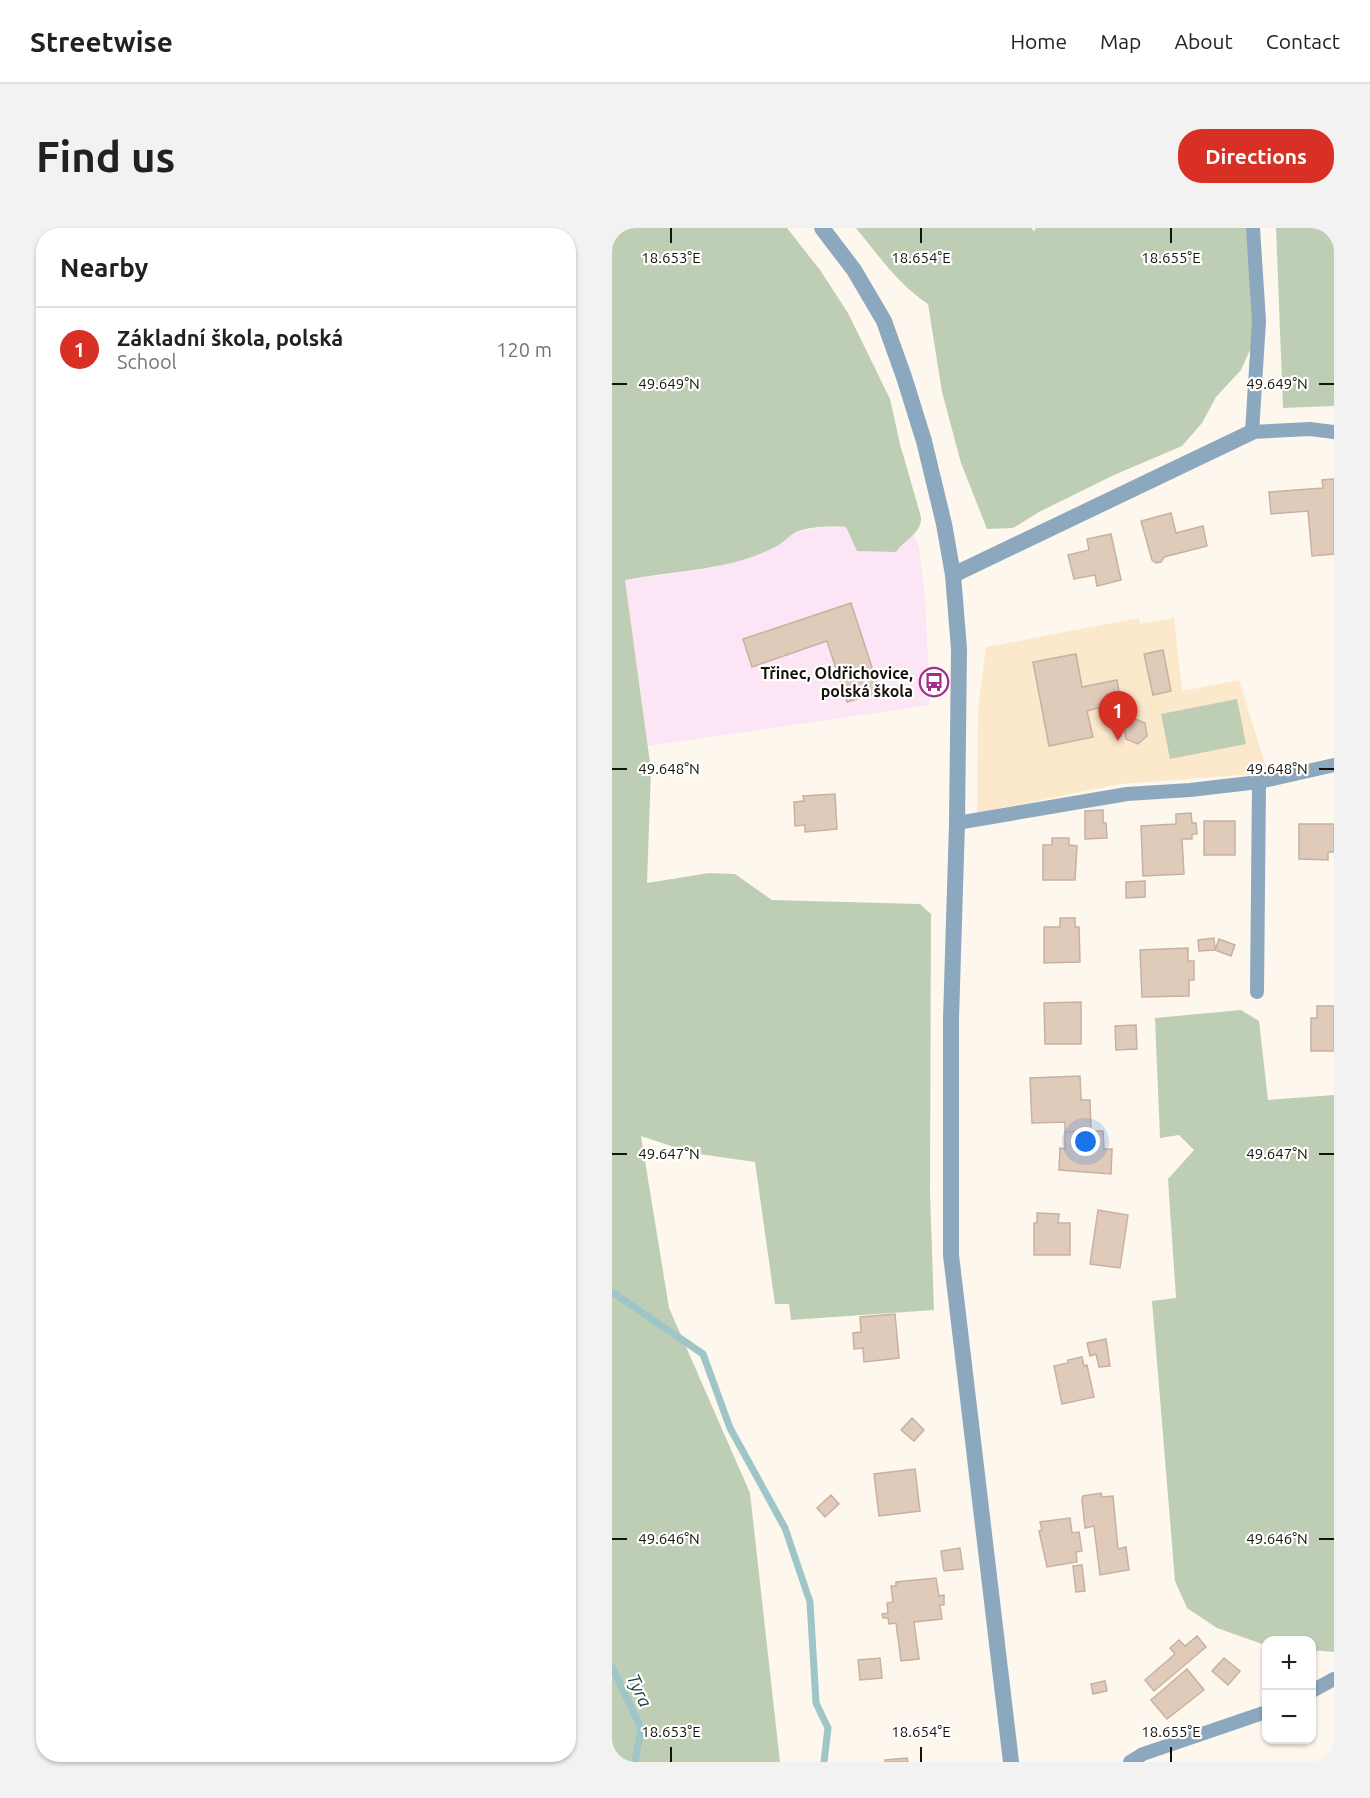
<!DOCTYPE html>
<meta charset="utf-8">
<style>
body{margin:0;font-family:Ubuntu,sans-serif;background:#f2f2f2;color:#202124}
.controls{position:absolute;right:18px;bottom:18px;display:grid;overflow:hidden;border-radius:12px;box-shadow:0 2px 4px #0004}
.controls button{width:54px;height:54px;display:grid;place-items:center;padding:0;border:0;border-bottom:2px solid #e0e0e0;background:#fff;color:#202124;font:30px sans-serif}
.you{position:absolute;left:474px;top:914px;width:21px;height:21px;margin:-15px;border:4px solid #fff;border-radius:50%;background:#1a73e8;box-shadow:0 0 0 9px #1a73e833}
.badge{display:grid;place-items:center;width:39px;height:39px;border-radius:50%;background:#d93025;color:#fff;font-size:20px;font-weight:700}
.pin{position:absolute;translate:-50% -50px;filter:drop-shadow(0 2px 3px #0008)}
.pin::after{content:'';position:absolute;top:32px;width:21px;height:18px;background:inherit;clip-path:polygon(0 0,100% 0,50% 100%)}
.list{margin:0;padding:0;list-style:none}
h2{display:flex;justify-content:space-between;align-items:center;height:78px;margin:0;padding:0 24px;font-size:26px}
h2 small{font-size:20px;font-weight:400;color:#757577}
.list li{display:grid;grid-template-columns:39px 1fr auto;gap:18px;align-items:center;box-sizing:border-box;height:84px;padding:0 24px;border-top:2px solid #e0e0e0}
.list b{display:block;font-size:22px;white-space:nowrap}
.list p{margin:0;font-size:20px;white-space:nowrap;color:#757577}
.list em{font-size:20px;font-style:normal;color:#757577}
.map{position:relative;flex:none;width:722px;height:1534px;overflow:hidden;border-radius:24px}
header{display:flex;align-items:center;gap:36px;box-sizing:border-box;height:84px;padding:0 30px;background:#fff;border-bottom:2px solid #e0e0e0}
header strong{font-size:28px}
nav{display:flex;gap:33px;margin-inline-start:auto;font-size:21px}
.intro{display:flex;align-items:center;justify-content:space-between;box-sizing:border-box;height:144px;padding:0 36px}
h1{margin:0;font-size:42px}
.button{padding:15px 27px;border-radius:24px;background:#d93025;color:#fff;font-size:21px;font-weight:700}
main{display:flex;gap:36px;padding:0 36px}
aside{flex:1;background:#fff;border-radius:24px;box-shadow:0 2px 4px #0004}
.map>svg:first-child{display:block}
.commercial{fill:#fce6f5}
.built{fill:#fce9cc}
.green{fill:#beceb4}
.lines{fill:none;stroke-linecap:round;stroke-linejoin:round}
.stream{stroke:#9ec6c9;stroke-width:7}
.building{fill:#e0caba;stroke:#c7b1a1;stroke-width:1.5}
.service{stroke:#8ba8bf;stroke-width:14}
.minor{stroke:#8ba8bf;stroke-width:16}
.tertiary{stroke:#8ba8bf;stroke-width:16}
.ticks{fill:none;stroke:#161109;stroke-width:2}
.labels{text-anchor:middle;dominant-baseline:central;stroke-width:4.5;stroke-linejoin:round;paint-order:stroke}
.poi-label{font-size:16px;font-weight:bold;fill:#161109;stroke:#fff;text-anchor:end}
.water-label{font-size:18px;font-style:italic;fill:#153c3e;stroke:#fff}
.ticks-label{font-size:15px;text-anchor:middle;fill:#161109;stroke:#fff;stroke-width:4.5;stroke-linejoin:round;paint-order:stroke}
</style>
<header>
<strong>Streetwise</strong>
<nav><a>Home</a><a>Map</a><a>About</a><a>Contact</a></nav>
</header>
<div class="intro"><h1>Find us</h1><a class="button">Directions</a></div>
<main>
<aside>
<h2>Nearby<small></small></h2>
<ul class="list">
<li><span class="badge">1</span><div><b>Základní škola, polská</b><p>School</p></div><em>120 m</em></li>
</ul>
</aside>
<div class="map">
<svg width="722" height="1534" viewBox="0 0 722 1534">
<rect width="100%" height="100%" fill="#fdf7ee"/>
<path class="commercial" d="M223 297 234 299 245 323 284 324 291 314 302 307 307 320 313 366 318 477 36 518 13 352 100 340 143 327 166 317 185 304Z"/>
<path class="built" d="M527 390 528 396 562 390 570 463 627 452 656 545 509 556 365 585 366 481 374 419Z"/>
<path class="green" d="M0 0H175L208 42 236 85 278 171 288 216 309 289C310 306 292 312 284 324L245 323 234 299C222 297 195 299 184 304 177 308 172 314 165 318 118 343 64 342 13 352L39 542 35 655 97 645 123 646 160 672 308 676 319 686 318 964 322 1082 179 1092 177 1076H163L143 934 80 925 29 908 57 1080 138 1265 168 1534H0Z
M244 0H419L422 3 424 0H634L638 30 642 113 629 142 604 169 590 195 570 218 502 247 427 284 401 300 375 301 349 235 330 164 316 76C287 57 266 27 244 0Z
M664 0H722V178L671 180Z
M625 471 634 516 558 531 549 486Z
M629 782 647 793 656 872 722 867V1424L700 1422V1412H654V1417H653L605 1400 575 1380 563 1353 540 1073 564 1070 556 951 582 922 567 907 548 910 543 790Z"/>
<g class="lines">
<path class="stream" d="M0 1064 91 1126 118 1200 173 1300 198 1374 204 1475 216 1500 212 1534
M0 1439 29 1500 23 1534"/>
</g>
<path class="building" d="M722 251V326L700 328 696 283 659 286 657 264 711 260 710 252Z
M559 285 564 305 591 298 595 318 552 329 549 334 544 335 540 332 529 293Z
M499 306 509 352 485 358 483 347 462 351 456 327 477 322 475 311Z
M239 375 268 464 235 474 215 413 140 439 131 411Z
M551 422 559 463 541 467 532 426Z
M464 426 470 459 505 452 509 476 496 478V476L490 477V479L475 483 481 509 437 518 421 434Z
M521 490 533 495 535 508 526 516 514 511 512 498Z
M223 566 225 601 193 604V597L183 598 182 574 192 573 191 568Z
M491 582V595H494L495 610 473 611V583Z
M579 585 580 595H584L585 606H580V611H570L572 646 531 648 529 598 564 596V586Z
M592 593H623V627H592Z
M687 596H722V624H716V632L687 631Z
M440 610H457V617L465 618 463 652H431V617H440Z
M533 653V669L514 670V654Z
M448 690H463V699H467L468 734 432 735V699H448Z
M602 710 603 722 587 723 586 712Z
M607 711 623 717 619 728 603 722Z
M576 720V733H582V752H577V768L530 769 528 722Z
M469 774V816H433L432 775Z
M705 778H722V823H699V790H705Z
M524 797 525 821 504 822 503 798Z
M468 848 469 872H478L479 903 453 904V894L420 895 418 850Z
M479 903H491L492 921H500L499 946 447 942 448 920 453 921V904Z
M486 982 516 987 508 1040 478 1036Z
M425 985 447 986 446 995H458V1027H422V995H425Z
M283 1086 287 1130 252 1134 251 1120 242 1121 241 1105 249 1104 248 1089Z
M494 1111 498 1138 487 1139 484 1126 478 1128 475 1115Z
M470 1129 472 1138 475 1137 482 1169 450 1176 442 1138 456 1135V1132Z
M300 1190 312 1202 302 1213 289 1202Z
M303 1241 308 1283 267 1288 262 1246Z
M489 1265 490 1269 501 1268 506 1321 514 1319 517 1342 488 1347 482 1298 473 1300 470 1271 471 1268Z
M219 1267 227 1276 213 1289 205 1280Z
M458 1290 460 1305 467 1304 470 1323 464 1324 465 1334 435 1339 427 1303 430 1302 428 1294Z
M348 1320 351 1341 332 1343 329 1323Z
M470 1337 473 1363 464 1364 461 1338Z
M324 1350 327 1368 332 1367V1377H328L330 1391 302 1394 307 1431 289 1433 284 1395 277 1396 276 1390H271L270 1386 276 1385 275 1375 281 1374 279 1358H284V1354Z
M585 1408 594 1419 542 1463 533 1452 563 1426 558 1420 567 1412 573 1418Z
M268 1430 270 1450 248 1452 246 1432Z
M612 1430 628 1443 616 1457 600 1443Z
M575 1441 592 1462 555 1491 539 1472Z
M493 1453 495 1463 481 1466 479 1456Z
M295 1530 296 1534H273V1532Z"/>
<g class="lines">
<path class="service" d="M641 0 647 93 640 204 698 201 722 204
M345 595 515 566 578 562 647 554 722 537
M645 764 647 554
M700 1463 722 1451
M518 1534 531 1526 654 1484"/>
<path class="minor" d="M341 347 640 204"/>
<path class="tertiary" d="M210 0 242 42 272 93 292 149 312 213 332 296 341 347 347 421 345 595 339 791V1027L399 1534"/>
</g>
<path class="ticks" d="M59 0V15M309 0V15M559 0V15M0 156H15M707 156H722M0 541H15M707 541H722M0 926H15M707 926H722M0 1311H15M707 1311H722M59 1519V1534M309 1519V1534M559 1519V1534"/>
<defs>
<g id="bus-ring" transform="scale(1.5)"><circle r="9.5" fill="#fff" stroke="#a02f8b" stroke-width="1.5"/><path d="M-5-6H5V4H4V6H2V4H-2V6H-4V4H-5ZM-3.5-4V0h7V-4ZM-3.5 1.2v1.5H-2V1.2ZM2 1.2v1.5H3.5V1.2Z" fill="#a02f8b"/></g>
</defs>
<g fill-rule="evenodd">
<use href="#bus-ring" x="322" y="454"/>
</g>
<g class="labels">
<g class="poi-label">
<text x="301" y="445">Třinec, Oldřichovice,<tspan x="301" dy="18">polská škola</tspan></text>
</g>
<g class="water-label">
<text transform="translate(28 1462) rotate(65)">Tyra</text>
</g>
</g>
<g class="ticks-label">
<text x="59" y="35">18.653°E</text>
<text x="309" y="35">18.654°E</text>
<text x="559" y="35">18.655°E</text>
<text x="57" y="161">49.649°N</text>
<text x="665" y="161">49.649°N</text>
<text x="57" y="546">49.648°N</text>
<text x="665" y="546">49.648°N</text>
<text x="57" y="931">49.647°N</text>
<text x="665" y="931">49.647°N</text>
<text x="57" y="1316">49.646°N</text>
<text x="665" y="1316">49.646°N</text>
<text x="59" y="1509">18.653°E</text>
<text x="309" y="1509">18.654°E</text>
<text x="559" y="1509">18.655°E</text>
</g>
</svg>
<div class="controls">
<button>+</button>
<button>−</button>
</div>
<div class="you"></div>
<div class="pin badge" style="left:506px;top:513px">1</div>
</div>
</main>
